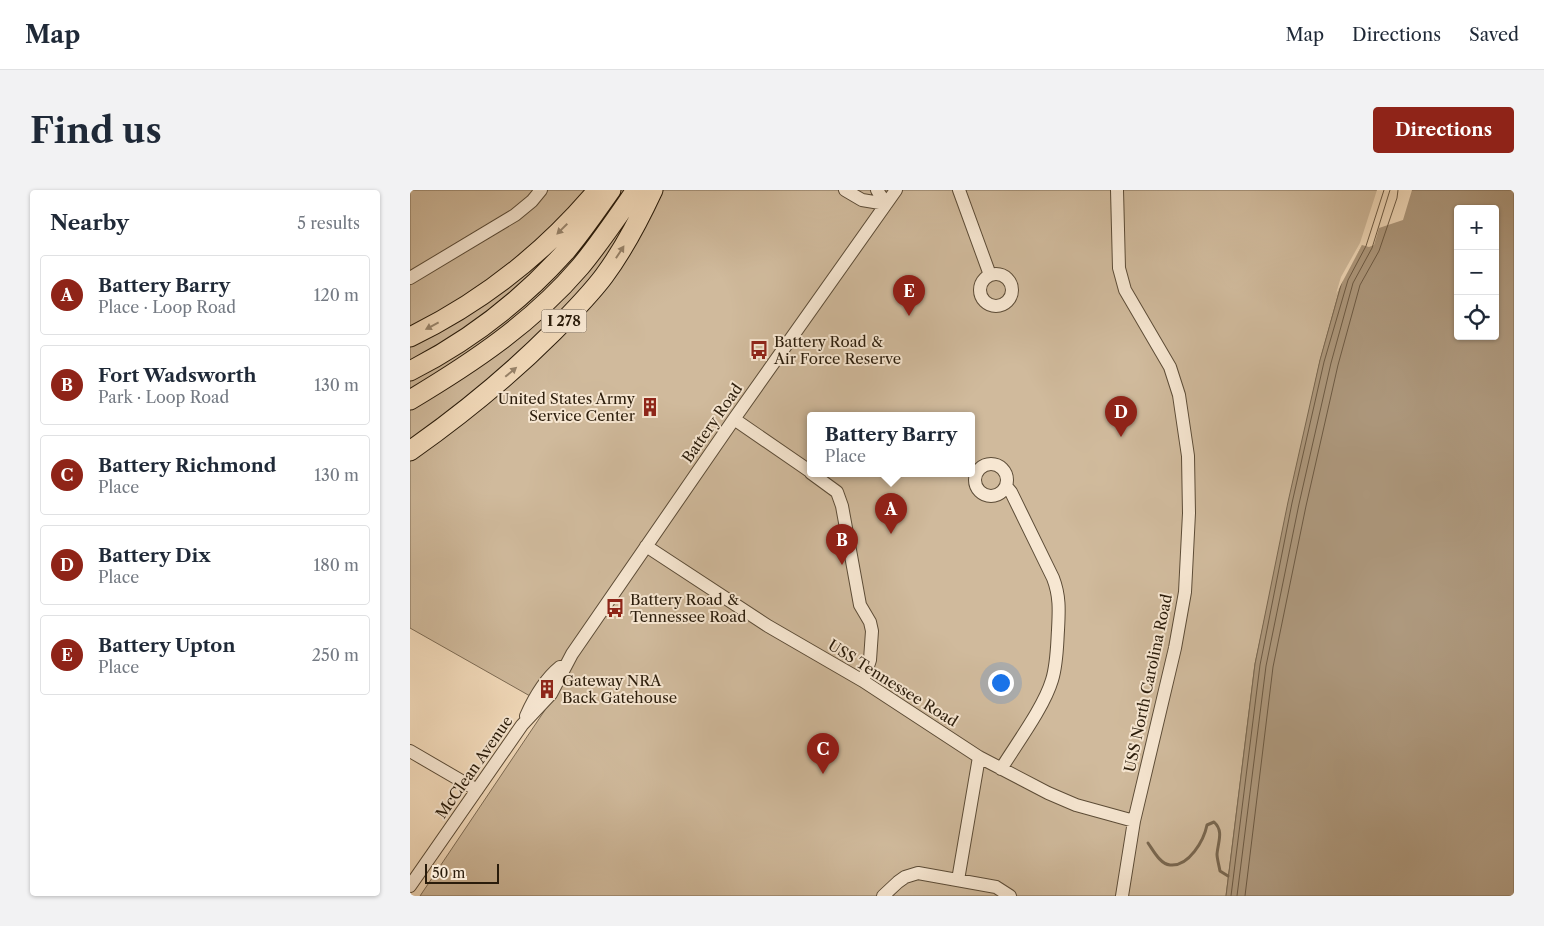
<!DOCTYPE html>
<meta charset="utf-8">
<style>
body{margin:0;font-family:"Libre Caslon Text",serif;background:#f2f2f3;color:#1f2937}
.controls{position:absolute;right:15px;top:15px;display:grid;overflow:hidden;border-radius:5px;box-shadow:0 1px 4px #0004}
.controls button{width:45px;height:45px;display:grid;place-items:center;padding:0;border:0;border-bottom:1px solid #e0e1e3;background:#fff;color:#1f2937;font:25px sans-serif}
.scale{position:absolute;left:15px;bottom:12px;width:74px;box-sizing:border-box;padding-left:5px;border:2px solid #2a1c0b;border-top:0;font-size:14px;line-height:18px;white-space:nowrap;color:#2a1c0b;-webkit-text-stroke:4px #f7e7d2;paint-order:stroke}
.you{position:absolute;left:590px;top:492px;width:18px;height:18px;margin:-12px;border:4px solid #fff;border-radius:50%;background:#1a73e8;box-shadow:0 0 0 8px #1a73e833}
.badge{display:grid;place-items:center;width:32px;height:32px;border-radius:50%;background:#8f2418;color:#fff;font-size:16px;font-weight:700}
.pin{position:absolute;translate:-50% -41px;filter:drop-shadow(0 1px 2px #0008)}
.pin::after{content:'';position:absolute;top:26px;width:18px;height:15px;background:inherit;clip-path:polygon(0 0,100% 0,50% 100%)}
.popup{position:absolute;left:397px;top:222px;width:168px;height:65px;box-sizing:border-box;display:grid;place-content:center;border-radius:5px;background:#fff;filter:drop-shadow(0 1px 4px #0005);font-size:16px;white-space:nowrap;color:#747a83}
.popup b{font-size:19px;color:#1f2937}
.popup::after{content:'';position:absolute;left:50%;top:100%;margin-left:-10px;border:10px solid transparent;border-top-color:#fff}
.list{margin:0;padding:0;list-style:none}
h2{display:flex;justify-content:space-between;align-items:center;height:65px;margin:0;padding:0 20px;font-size:21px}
h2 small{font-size:16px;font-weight:400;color:#747a83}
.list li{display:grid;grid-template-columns:32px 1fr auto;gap:15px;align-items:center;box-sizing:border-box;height:80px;margin:0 10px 10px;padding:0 10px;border:1px solid #e0e1e3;border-radius:5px}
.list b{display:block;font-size:19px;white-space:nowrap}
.list p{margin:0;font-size:16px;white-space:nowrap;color:#747a83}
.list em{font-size:16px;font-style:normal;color:#747a83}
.icon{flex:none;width:28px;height:28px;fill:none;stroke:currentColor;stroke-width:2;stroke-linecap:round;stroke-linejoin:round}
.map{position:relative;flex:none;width:1104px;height:706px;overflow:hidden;border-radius:5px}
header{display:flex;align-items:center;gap:30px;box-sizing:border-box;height:70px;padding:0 25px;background:#fff;border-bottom:1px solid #e0e1e3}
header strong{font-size:24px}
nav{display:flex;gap:28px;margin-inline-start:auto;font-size:18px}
.intro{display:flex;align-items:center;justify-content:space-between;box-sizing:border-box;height:120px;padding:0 30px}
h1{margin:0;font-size:35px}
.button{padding:12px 22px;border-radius:5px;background:#8f2418;color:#fff;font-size:18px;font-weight:700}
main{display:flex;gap:30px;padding:0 30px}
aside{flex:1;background:#fff;border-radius:5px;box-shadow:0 1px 4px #0004}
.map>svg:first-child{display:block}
.green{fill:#d0ba9c;stroke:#7d6b54;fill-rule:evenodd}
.water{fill:#ae997e;stroke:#796750;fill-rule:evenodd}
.pier{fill:#f2daba}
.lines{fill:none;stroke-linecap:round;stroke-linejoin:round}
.shore{stroke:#6c5a44;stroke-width:1}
.stream{stroke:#796750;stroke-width:3}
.minor-casing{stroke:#5c4c37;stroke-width:14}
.highway-casing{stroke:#2a1c0b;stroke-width:21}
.minor{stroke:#f7e7d2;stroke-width:12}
.highway{stroke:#f2daba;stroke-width:19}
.oneway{fill:#98846b}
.labels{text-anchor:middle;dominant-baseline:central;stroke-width:4;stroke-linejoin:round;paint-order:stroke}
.shield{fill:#f7e7d2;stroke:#685947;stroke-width:1}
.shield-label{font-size:14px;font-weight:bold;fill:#2a1c0b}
.poi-label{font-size:15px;fill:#2a1c0b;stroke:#f7e7d2;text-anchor:start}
.street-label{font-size:15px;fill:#2a1c0b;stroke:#f7e7d2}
</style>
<header>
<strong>Map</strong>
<nav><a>Map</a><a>Directions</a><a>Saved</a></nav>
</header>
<div class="intro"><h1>Find us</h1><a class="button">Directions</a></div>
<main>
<aside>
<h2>Nearby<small>5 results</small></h2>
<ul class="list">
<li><span class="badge">A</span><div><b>Battery Barry</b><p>Place · Loop Road</p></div><em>120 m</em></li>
<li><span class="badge">B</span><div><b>Fort Wadsworth</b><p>Park · Loop Road</p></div><em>130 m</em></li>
<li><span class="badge">C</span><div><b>Battery Richmond</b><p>Place</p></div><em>130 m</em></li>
<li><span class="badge">D</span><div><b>Battery Dix</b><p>Place</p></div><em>180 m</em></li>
<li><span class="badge">E</span><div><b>Battery Upton</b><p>Place</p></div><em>250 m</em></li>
</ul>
</aside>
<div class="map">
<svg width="1104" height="706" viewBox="0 0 1104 706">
<rect width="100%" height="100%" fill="#f2daba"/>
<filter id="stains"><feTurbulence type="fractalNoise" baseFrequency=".004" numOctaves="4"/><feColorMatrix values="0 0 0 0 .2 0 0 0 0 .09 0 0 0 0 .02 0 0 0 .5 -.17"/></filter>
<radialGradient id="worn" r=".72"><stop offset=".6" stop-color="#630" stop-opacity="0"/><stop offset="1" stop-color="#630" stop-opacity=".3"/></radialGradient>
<path class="green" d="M0 0H971L952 54 933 88 910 171 845 474 816 706H10L135 520 120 506 0 438ZM401 225H561V283H401Z"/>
<path class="water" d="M970 0H1104V706H816L845 474 878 312 910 170 933 88 952 54ZM1048 19H1085V146H1048Z"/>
<path class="pier" d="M967 0H1002L993 30 969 38 964 55 959 57 952 55 926 104 931 87 950 53Z"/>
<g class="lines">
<path class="shore" d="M821 706 850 475 882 313 914 172 938 90 956 56 974 0
M827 706 856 476 889 314 921 173 943 93 962 58 980 0
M835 706 863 477 896 316 928 175 950 95 969 61 987 8 988 0"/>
<path class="stream" d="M738 653C743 660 750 674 760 675 779 677 794 650 797 635L804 632C814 641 808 652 807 664 807 669 809 675 810 681L818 686"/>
<g class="minor-casing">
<path id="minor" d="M435 0 452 10 476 14
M467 0 476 14
M549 0 580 85
M707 0 709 78 715 100 760 177 769 205 778 266 779 323 775 402 765 458 724 631 712 706
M570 100a16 16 0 1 1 32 0a16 16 0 1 1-32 0Z
M0 88 105 25 122 11 131 0
M324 229 401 282
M565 290a16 16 0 1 1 32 0a16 16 0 1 1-32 0Z
M401 283 427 302 432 316 450 415 460 432 462 441 460 470 453 491
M236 356 358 436 453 491 569 567 638 603 666 615 724 631
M116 526C124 508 134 490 150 477
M0 561 67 600
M591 579C607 553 634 517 642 490 647 474 647 456 648 440 649 421 650 406 643 388L601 302 596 296
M548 690 569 567
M0 696 112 535 141 504 162 464 324 229 486 0
M473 706 488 692 495 687 508 683 586 697 600 706"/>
</g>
<g class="highway-casing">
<path id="highway" d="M0 147C72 112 133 64 185 3
M0 181C59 151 111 111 155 62 172 42 186 21 201 0
M0 210C62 173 122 133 170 77 190 53 208 26 226 0
M0 261C51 225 99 186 143 142 161 124 179 106 194 86 214 59 229 30 243 0"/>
</g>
<use href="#minor" class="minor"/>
<use href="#highway" class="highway"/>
</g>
<defs><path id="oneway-solid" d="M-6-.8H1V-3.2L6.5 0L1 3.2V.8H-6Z" transform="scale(1.25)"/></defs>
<g class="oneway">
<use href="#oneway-solid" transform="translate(152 39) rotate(135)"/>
<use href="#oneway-solid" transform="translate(210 62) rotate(-57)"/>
<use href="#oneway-solid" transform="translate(22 136) rotate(152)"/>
<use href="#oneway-solid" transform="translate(101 182) rotate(-40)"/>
</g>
<defs>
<g id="bus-bare" transform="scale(1.5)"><path d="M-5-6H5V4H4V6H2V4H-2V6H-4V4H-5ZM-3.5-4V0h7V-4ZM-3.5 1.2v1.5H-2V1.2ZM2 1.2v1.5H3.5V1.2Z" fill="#8f2418" stroke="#f7e7d2" stroke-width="2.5" paint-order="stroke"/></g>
<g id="building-bare" transform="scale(1.5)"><path d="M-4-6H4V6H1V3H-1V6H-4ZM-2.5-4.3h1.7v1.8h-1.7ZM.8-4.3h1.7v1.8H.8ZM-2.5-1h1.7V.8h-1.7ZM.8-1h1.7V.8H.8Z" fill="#8f2418" stroke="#f7e7d2" stroke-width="2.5" paint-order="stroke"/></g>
</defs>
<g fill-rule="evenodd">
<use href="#bus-bare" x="349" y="160"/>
<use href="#building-bare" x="240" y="217"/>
<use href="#bus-bare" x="205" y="418"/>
<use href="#building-bare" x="137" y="499"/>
</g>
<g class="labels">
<rect class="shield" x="131.5" y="119.5" width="45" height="23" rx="4"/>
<g class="shield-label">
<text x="154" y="131">I 278</text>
</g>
<g class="poi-label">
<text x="364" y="151">Battery Road &amp;<tspan x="364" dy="17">Air Force Reserve</tspan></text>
<text x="225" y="208" text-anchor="end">United States Army<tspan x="225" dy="17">Service Center</tspan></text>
<text x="220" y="409">Battery Road &amp;<tspan x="220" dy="17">Tennessee Road</tspan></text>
<text x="152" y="490">Gateway NRA<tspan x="152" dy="17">Back Gatehouse</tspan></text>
</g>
<g class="street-label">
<text transform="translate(302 233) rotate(-55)">Battery Road</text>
<text transform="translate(483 493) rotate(32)">USS Tennessee Road</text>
<text transform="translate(738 493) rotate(-78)">USS North Carolina Road</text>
<text transform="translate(64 577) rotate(-55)">McClean Avenue</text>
</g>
</g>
<rect width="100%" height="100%" filter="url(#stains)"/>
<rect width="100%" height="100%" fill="url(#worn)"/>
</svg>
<div class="controls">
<button>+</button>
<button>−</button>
<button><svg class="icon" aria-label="locate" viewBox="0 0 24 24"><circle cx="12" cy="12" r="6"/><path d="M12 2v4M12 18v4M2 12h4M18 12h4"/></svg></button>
</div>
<div class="scale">50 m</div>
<div class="you"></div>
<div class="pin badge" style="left:481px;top:344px">A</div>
<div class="popup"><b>Battery Barry</b>Place</div>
<div class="pin badge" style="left:432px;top:375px">B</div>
<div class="pin badge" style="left:413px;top:584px">C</div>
<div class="pin badge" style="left:711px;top:247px">D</div>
<div class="pin badge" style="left:499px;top:126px">E</div>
</div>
</main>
